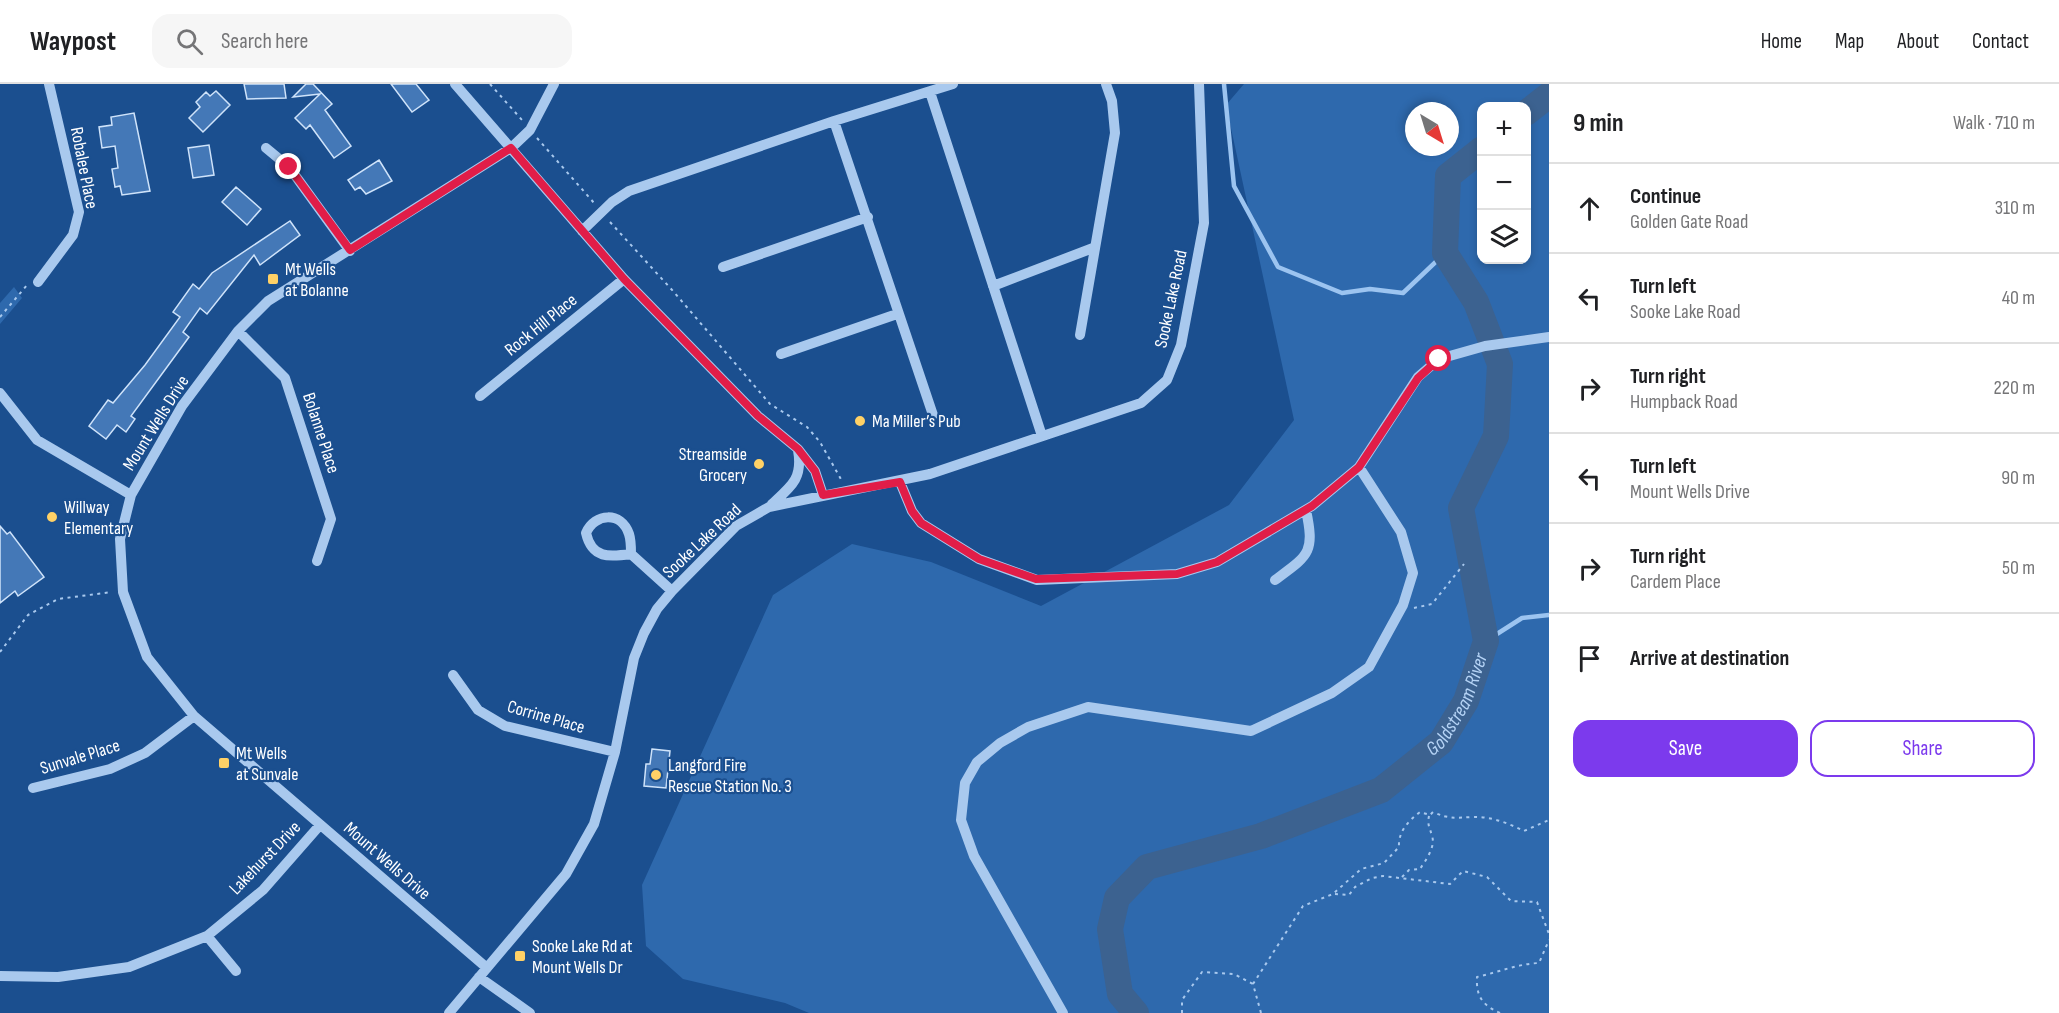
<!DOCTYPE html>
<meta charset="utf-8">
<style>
body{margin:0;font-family:"Sofia Sans Condensed",sans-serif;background:#f6f6f6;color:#202124}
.controls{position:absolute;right:18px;top:18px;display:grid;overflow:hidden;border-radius:12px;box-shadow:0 3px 9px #0003}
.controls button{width:54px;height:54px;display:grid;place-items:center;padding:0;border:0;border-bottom:2px solid #e0e0e0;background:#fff;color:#202124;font:30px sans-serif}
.compass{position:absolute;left:1405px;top:18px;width:54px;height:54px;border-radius:50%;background:#fff;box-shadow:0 3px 9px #0003;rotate:142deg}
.stop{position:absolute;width:18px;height:18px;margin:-14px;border:4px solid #e11d48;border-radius:50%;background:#fff}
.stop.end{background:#e11d48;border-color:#fff;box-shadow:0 2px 6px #0008}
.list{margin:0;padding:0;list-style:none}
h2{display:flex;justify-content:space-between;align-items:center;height:78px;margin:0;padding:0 24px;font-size:26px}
h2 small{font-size:20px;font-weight:400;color:#757577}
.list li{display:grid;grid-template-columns:39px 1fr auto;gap:18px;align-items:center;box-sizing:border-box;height:90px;padding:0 24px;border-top:2px solid #e0e0e0}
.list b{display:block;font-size:22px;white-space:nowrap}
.list p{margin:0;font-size:20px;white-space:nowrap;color:#757577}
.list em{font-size:20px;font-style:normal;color:#757577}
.actions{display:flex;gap:12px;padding:18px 24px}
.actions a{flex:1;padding:14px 0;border:2px solid #7c3aed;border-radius:18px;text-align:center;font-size:21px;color:#7c3aed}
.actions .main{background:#7c3aed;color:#fff}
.icon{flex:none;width:33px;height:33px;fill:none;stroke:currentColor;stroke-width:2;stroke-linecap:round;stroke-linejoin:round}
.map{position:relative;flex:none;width:1549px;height:929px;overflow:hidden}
header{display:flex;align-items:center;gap:36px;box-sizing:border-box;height:84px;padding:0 30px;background:#fff;border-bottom:2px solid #e0e0e0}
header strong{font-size:28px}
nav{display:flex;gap:33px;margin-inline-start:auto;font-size:21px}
.search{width:420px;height:54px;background:#f6f6f6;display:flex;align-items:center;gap:15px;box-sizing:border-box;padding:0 21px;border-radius:18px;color:#757577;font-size:22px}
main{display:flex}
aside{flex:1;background:#fff}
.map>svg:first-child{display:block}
.green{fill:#2e69ad;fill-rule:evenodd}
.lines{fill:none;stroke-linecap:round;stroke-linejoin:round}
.stream{stroke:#9cc4f0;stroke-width:4.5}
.river{stroke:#3c6290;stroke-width:26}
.building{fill:#4478b7;stroke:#cfe3fa;stroke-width:1.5}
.path{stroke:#a9c9ee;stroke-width:2;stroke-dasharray:3 4.5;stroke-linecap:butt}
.minor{stroke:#a9c9ee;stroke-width:10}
.route{stroke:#e11d48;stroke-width:8}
.poi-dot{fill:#ffd166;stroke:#1b4f8f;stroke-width:2}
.labels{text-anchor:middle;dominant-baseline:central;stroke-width:4.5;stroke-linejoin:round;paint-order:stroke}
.street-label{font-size:18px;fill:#fff;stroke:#1b4f8f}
.poi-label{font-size:18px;fill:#fff;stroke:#1b4f8f;text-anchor:start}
.water-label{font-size:20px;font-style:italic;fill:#b5d3f5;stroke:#1b4f8f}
</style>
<header>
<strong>Waypost</strong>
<div class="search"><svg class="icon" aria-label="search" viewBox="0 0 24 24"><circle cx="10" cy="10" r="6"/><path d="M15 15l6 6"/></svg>Search here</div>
<nav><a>Home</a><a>Map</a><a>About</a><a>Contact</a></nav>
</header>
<main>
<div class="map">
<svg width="1549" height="929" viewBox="0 0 1549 929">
<rect width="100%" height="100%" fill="#1b4f8f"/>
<path class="green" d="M1244 0H1549V929H809L785 919 683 895 646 862 642 801 773 511 852 460 931 478 1041 522 1229 421 1294 336 1226 21ZM1482 22H1526V176H1482ZM1414 27H1450V63H1414Z
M14 203 22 214 0 240V219Z"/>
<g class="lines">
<path class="stream" d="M1224 0 1234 102 1278 183 1342 209 1370 205 1403 209 1445 169
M1486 557 1522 534 1549 531"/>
<g class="river">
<path d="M1526 29 1549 11"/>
<path id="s1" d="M1136 929 1120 910 1110 845 1117 814 1147 783 1261 752 1381 706 1441 658 1466 617 1486 557 1461 424 1496 352 1500 280 1476 218 1445 169 1448 92 1482 65"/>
</g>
</g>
<path class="building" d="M244 0H284L286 14 247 15Z
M306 0H313L332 20 325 26 351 62 334 74 310 41 306 45 295 34 320 10 293 13Z
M391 0H416L429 16 412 28Z
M216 7 230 21 203 48 189 34 200 23 196 18 206 8 210 12Z
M134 29 150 107 122 111 120 102 115 103 112 85 118 84 115 62 102 64 99 43 112 41 111 33Z
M209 61 214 91 193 94 188 64Z
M379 76 392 97 366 110 360 103 355 106 348 96Z
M236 103 261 125 247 141 222 118Z
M290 137 300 151 260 181 254 171 207 230 200 224 183 248 189 253 131 332 135 335 126 348 117 341 106 355 89 342 108 316 113 319 145 281 180 233 173 228 193 200 199 205 212 189Z
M0 442 7 450 10 448 44 493 18 512 15 507 0 519Z
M652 665 670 667 666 704 644 702 646 680H650Z"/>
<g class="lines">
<path class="path" d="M490 0 522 36
M537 54 595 120
M610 138 673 207 770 320 807 343 820 358 842 397
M0 233 27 201
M1414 524 1432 520 1464 480
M0 568 28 531 58 515 112 508
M1402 793 1409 786 1420 785C1425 777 1436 763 1432 752 1430 744 1427 741 1429 732
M1335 810 1349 811 1355 803 1372 794 1383 792 1450 800 1463 787 1487 793 1511 817 1537 818 1549 850
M1182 929V916L1202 888 1234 890 1253 900
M1261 929 1253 900 1303 822 1333 810 1361 785 1384 779 1399 763C1398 748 1408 737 1420 728L1430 731 1433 728C1448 735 1456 734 1472 733 1490 732 1508 739 1524 747L1549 736
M1500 929C1482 921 1476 912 1477 893 1499 888 1517 880 1539 879L1549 856"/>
<path class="minor" d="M455 0 624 195 758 332 798 365 815 387 823 411
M930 8 1042 352
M834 37 933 331
M266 64 289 83 350 167
M582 147 612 118 629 107 834 37 953 0
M723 183 868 133
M38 198 73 151 79 128 49 0
M993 202 1093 164
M238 247 285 294 331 435 317 477
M1080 251 1115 49 1112 17 1106 0
M781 270 897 230
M0 309 37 356 131 411
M480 312 624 195
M900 398 912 427 921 439 979 475 1037 496 1177 490 1217 478 1312 422 1359 383 1418 293 1439 275 1485 262 1549 253
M772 420C792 402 803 394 798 366
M631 470C609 473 592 475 586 449 595 429 621 427 629 450 631 456 631 464 631 470L672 507
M1275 496C1309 471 1315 469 1306 426
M453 591 478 626 505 642 615 668
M33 704 110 685 145 669 194 632
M207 852 236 887
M487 884 194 632 147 573 123 508 120 455 131 411 182 322 238 247 268 217 511 64 530 46 554 0
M0 892 58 893 129 883 207 852 263 806 320 741
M479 893 530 929
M449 929 566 790 594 740 615 668 634 574 644 549 657 525 672 507 736 442 769 423 930 390 1141 319 1167 296 1181 261 1204 139 1199 0
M1063 929 974 772 961 736 965 699 977 678 1000 659 1028 643 1088 623 1251 647 1332 609 1369 583 1403 521 1413 489 1401 448 1359 383"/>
</g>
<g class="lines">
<path class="route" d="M289 83 350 166 511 64 624 195 758 332 798 365 815 387 823 411 900 398 912 427 921 439 979 475 1036 495 1177 490 1217 478 1312 422 1359 383 1418 294 1439 275"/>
</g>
<g class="poi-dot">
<rect x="267" y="189" width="12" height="12" rx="3"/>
<circle cx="860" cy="337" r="6"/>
<circle cx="759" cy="380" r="6"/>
<circle cx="52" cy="433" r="6"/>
<rect x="218" y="673" width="12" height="12" rx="3"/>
<circle cx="656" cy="691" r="6"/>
<rect x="514" y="866" width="12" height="12" rx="3"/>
</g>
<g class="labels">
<g class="street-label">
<text transform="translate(84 84) rotate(79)">Robalee Place</text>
<text transform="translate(1171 215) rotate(-78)">Sooke Lake Road</text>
<text transform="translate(541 241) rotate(-39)">Rock Hill Place</text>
<text transform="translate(156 339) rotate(-58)">Mount Wells Drive</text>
<text transform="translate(321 349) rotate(72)">Bolanne Place</text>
<text transform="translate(702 457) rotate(-43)">Sooke Lake Road</text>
<text transform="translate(546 633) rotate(16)">Corrine Place</text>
<text transform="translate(80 673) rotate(-17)">Sunvale Place</text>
<text transform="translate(265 774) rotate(-46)">Lakehurst Drive</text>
<text transform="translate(387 777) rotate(41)">Mount Wells Drive</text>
</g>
<g class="poi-label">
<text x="285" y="185">Mt Wells<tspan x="285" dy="21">at Bolanne</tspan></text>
<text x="872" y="337">Ma Miller’s Pub</text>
<text x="747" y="370" text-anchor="end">Streamside<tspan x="747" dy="21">Grocery</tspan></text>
<text x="64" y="423">Willway<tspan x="64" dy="21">Elementary</tspan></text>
<text x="236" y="669">Mt Wells<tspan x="236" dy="21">at Sunvale</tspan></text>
<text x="668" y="681">Langford Fire<tspan x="668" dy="21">Rescue Station No. 3</tspan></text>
<text x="532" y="862">Sooke Lake Rd at<tspan x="532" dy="21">Mount Wells Dr</tspan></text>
</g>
<g class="water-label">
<text stroke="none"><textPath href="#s1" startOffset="530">Goldstream River</textPath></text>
</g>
</g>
</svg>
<div class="controls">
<button>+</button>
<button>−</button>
<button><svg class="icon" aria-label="layers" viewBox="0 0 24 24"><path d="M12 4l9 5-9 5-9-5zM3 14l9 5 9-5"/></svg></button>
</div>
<svg class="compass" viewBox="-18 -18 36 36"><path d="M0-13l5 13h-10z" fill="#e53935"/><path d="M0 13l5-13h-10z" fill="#757577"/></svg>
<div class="stop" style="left:1439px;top:275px"></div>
<div class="stop end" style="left:289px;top:83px"></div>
</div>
<aside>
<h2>9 min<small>Walk · 710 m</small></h2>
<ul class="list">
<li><svg class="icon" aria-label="ahead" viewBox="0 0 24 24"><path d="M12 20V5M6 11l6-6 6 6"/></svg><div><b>Continue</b><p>Golden Gate Road</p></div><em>310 m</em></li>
<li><svg class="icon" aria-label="left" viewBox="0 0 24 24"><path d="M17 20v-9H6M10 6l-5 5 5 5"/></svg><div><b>Turn left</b><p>Sooke Lake Road</p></div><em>40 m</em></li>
<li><svg class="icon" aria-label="right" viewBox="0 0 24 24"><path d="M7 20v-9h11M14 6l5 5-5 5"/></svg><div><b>Turn right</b><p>Humpback Road</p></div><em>220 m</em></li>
<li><svg class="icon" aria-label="left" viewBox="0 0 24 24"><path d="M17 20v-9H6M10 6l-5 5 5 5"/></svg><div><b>Turn left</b><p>Mount Wells Drive</p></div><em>90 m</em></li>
<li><svg class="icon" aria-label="right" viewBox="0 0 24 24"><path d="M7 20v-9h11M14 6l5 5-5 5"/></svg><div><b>Turn right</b><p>Cardem Place</p></div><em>50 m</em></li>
<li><svg class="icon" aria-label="arrive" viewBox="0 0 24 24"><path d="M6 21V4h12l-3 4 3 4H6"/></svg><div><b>Arrive at destination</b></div></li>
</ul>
<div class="actions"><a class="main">Save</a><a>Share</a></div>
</aside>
</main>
